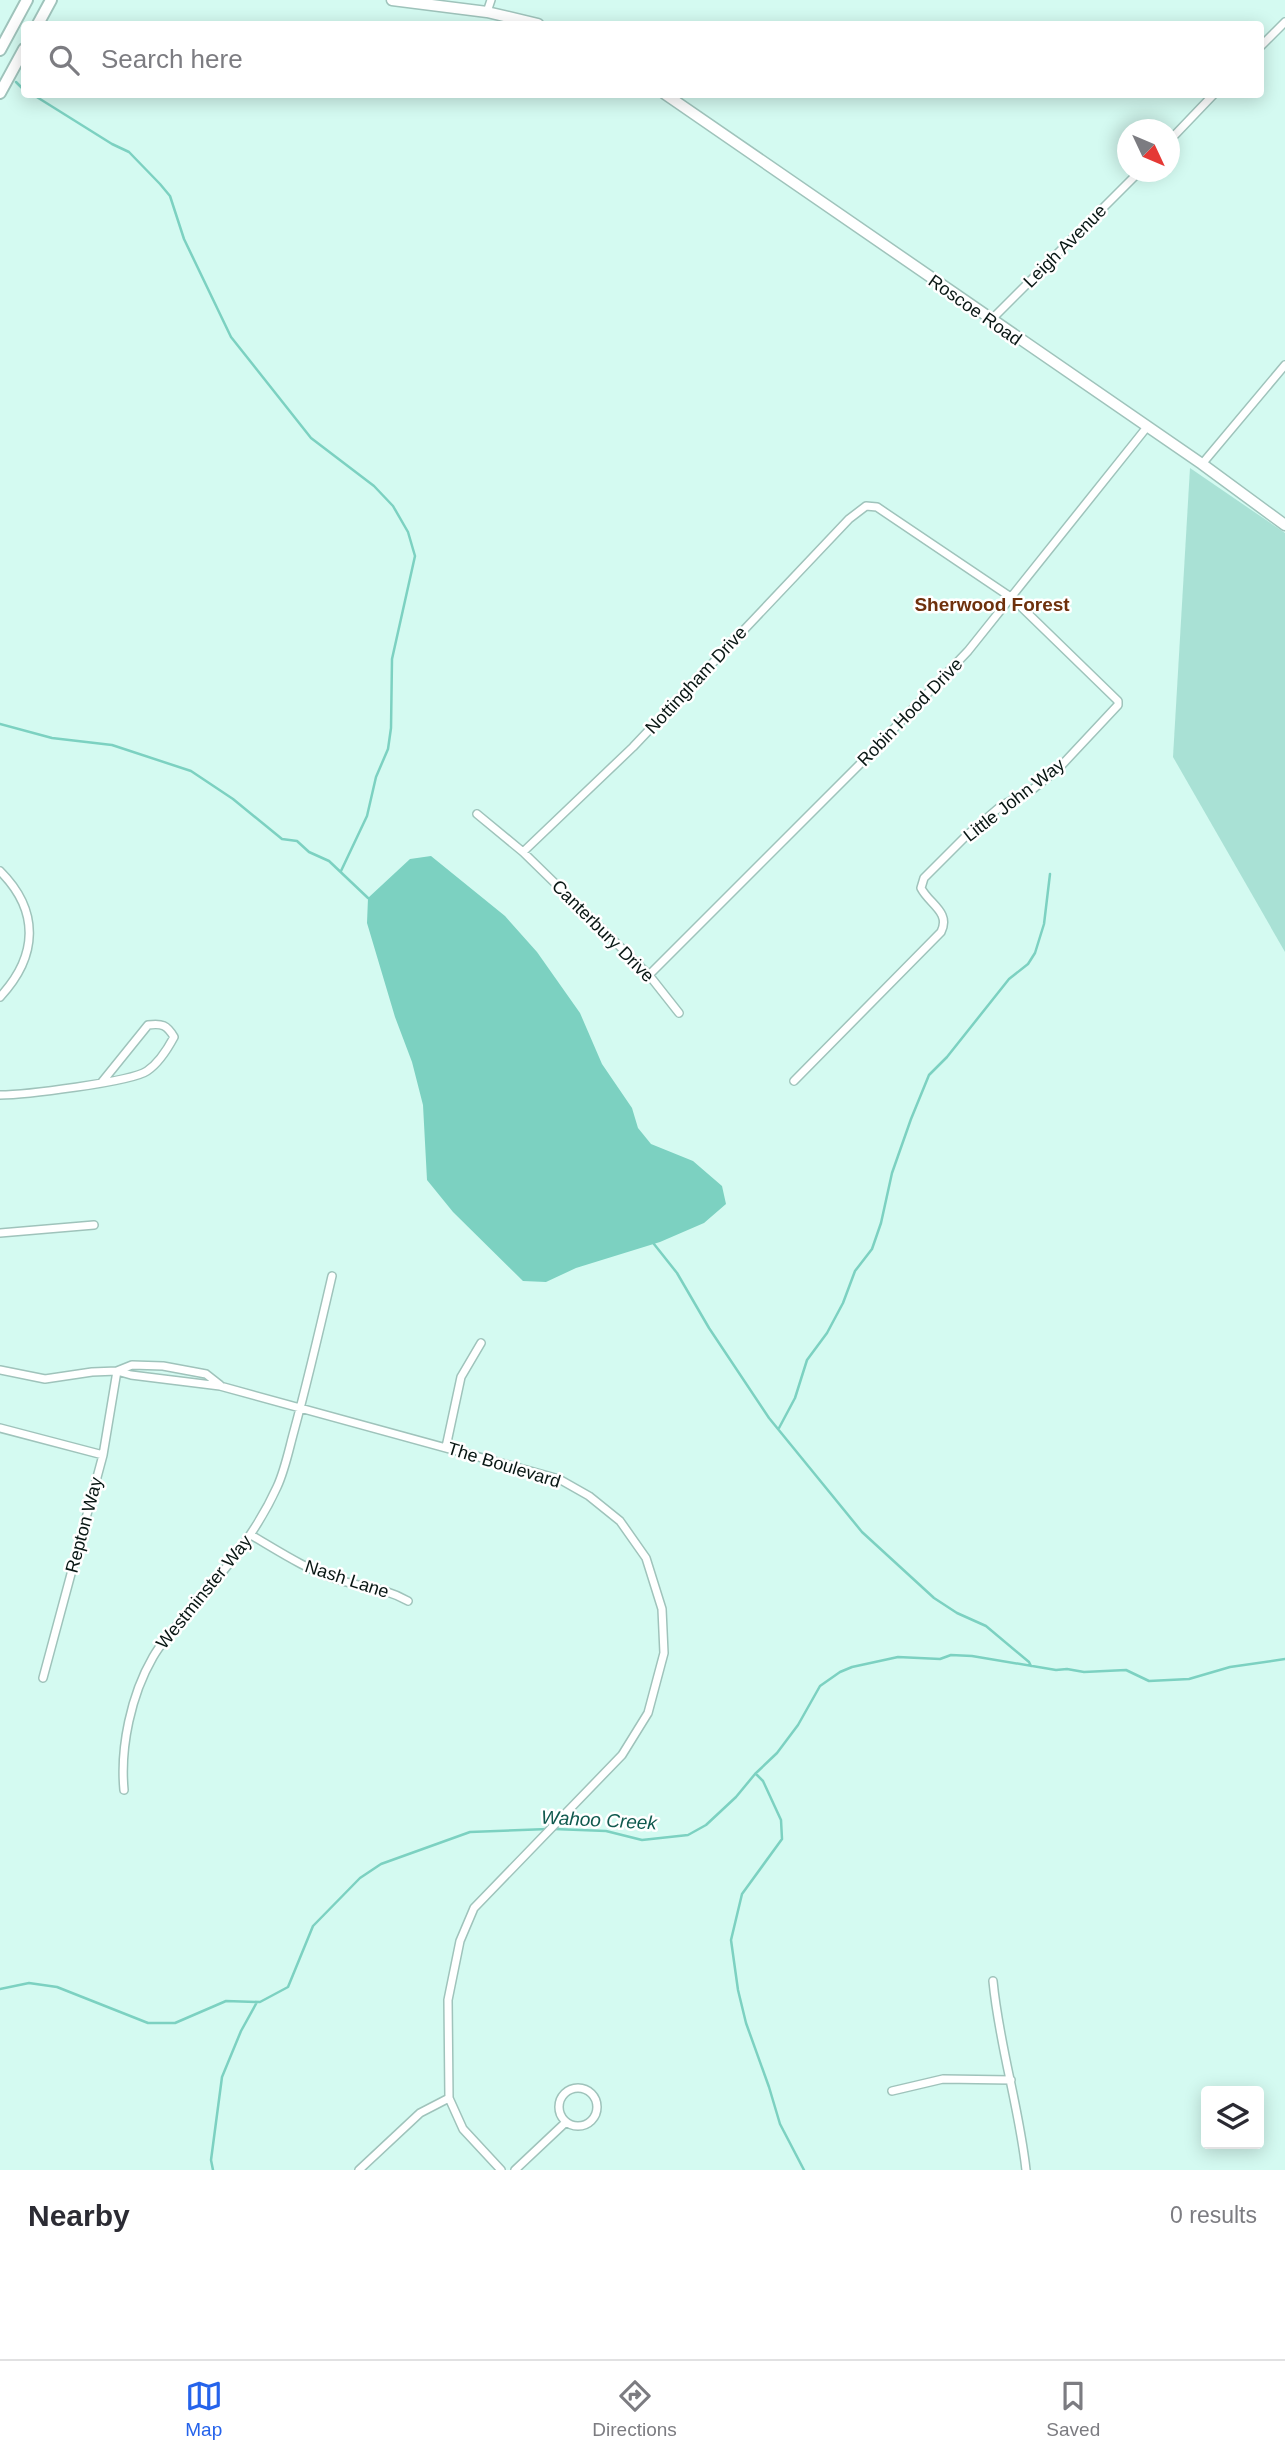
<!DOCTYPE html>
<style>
body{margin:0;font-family:Helvetica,sans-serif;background:#f2f2f3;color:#2b2b33}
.controls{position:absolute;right:21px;bottom:21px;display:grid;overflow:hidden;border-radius:7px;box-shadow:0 4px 18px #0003}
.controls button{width:63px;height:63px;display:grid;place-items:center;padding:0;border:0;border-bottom:2px solid #e1e1e2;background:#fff;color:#2b2b33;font:35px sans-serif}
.compass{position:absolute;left:1117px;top:119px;width:63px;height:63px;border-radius:50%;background:#fff;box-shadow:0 4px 18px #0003;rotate:134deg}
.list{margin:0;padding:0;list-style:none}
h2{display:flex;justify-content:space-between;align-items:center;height:91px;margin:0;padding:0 28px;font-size:30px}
h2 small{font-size:23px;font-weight:400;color:#7c7c81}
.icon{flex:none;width:38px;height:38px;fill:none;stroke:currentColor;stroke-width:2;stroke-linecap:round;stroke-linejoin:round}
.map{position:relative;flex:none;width:1285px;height:2170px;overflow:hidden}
.search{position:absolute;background:#fff;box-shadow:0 4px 18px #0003;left:21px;right:21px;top:21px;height:77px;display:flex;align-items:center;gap:18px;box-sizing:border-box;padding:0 24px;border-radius:7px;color:#7c7c81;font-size:26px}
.sheet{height:189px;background:#fff}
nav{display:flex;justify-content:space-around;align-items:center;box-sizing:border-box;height:98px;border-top:2px solid #e1e1e2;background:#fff;font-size:19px;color:#7c7c81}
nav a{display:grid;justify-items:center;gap:4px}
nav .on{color:#2563eb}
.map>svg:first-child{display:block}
.green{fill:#a9e1d5}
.water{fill:#7cd1c1}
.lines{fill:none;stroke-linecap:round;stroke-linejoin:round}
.stream{stroke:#7cd1c1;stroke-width:2.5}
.minor-casing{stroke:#9fc3bb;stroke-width:10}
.secondary-casing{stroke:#9fc3bb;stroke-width:13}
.primary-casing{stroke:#9fc3bb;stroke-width:14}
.minor{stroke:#fff;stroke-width:7}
.secondary{stroke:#fff;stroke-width:10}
.primary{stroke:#fff;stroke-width:10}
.labels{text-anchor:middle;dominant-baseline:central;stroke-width:5;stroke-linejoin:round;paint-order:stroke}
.street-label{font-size:18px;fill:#091714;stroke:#fff}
.neighbourhood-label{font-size:19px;font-weight:bold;fill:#6e300c;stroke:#fff}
.water-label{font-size:19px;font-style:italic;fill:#10594e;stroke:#fff}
</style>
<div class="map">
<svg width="1285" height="2170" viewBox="0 0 1285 2170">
<rect width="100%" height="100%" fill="#d4faf1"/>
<path class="green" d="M1190 468 1285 533V952L1173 757Z"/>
<path class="water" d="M431 856 505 916 537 952 580 1013 602 1064 632 1108 638 1128 651 1144 693 1161 722 1186 726 1204 704 1223 660 1242 576 1268 546 1282 523 1281 453 1212 427 1180 423 1105 412 1062 395 1017 367 923 368 898 410 859Z"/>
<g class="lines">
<path class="stream" d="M16 82 24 90
M32 94 112 144 129 152 160 184 170 196 184 239 231 337 311 438 374 486 393 506 408 532 415 556 392 659 391 728 388 749 376 777 367 816 341 871
M0 724 52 738 112 745 191 771 233 799 282 839 297 841 309 852 329 861 368 898
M654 1244 677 1273 709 1328 769 1418 862 1532 934 1598 957 1613 986 1626 1029 1662 1031 1666
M779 1428 795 1398 807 1360 827 1333 843 1303 855 1271 872 1249 881 1223 892 1173 911 1119 929 1075 947 1057 1009 979 1028 964 1035 953 1044 924 1050 874
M756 1774 763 1781 781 1820 782 1839 742 1894 731 1940 738 1990 746 2023 769 2087 780 2124 804 2170
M554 1829 606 1831 642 1840 688 1835 706 1825 736 1797 755 1774 777 1753 798 1725 820 1686 840 1672 852 1667 898 1657 940 1659 951 1655 972 1656 1056 1670 1067 1669 1084 1672 1126 1670 1149 1681 1189 1679 1230 1667 1285 1659
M0 1989 29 1983 57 1987 148 2023H175L226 2001 260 2002 288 1987 313 1926 360 1878 381 1864 470 1832 548 1829
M213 2170 211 2160 222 2077 241 2031 257 2002"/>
<g class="minor-casing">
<path id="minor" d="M487 12 491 0
M1260 47 1285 22
M1170 140 1214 94
M991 320 1139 172
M1202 464 1285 365
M477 814 523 852 649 975 679 1013
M523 852 633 747 849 519 866 506 877 507 1012 598 1118 701V705L1059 768 1033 789 1001 806 966 836 924 878 921 888C929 904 951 912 941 932L794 1081
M0 871C40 911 38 956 0 997
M649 975 865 759 968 651 1147 427
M0 1095C23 1095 131 1082 147 1071 159 1063 167 1050 174 1037 167 1025 162 1023 148 1025L102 1082
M0 1233 94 1225
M0 1370 45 1379 92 1372 117 1371 132 1365 163 1366 206 1374 220 1385
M117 1371 131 1375 220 1386 559 1479 589 1496 620 1521 646 1558 662 1609 664 1653 648 1713 622 1755 474 1908 460 1941 448 2000 449 2098 463 2129 501 2170
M0 1428 103 1455
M446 1447 461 1377 481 1343
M251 1535C280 1552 307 1570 339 1580 365 1588 383 1587 408 1601
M43 1678 103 1455 117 1371
M124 1790C120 1747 131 1695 153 1657 165 1636 184 1618 199 1600 230 1564 258 1529 277 1487 285 1470 289 1449 294 1431 308 1380 320 1328 332 1276
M993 1981C999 2045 1019 2106 1026 2170
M559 2107a19 19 0 1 1 38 0a19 19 0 1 1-38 0Z
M892 2091 943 2079 1011 2080
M359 2170 420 2113 449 2098
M515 2170 566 2122"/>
</g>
<g class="secondary-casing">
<path id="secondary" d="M392 0 487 12 538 24
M665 94 1202 464 1285 525"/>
</g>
<g class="primary-casing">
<path id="primary" d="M38 24 51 0
M0 50 27 0
M0 93 24 49"/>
</g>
<use href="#minor" class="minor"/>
<use href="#secondary" class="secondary"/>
<use href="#primary" class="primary"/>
</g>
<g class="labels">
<g class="street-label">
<text transform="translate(1065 246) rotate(-45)">Leigh Avenue</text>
<text transform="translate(975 310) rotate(35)">Roscoe Road</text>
<text transform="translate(696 680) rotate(-47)">Nottingham Drive</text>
<text transform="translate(910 712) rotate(-46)">Robin Hood Drive</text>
<text transform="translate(1014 800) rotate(-38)">Little John Way</text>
<text transform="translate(603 931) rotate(45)">Canterbury Drive</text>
<text transform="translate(504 1465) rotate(17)">The Boulevard</text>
<text transform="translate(84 1525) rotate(-75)">Repton Way</text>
<text transform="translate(347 1579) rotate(18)">Nash Lane</text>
<text transform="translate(204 1592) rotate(-51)">Westminster Way</text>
</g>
<g class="neighbourhood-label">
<text x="992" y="604">Sherwood Forest</text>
</g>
<g class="water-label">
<text transform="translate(599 1820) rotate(3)">Wahoo Creek</text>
</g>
</g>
</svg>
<div class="controls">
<button><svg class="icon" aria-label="layers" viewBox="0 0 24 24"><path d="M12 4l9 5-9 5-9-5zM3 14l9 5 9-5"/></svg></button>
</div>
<svg class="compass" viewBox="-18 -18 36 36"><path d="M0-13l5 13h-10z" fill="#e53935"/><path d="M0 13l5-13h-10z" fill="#7c7c81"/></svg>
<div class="search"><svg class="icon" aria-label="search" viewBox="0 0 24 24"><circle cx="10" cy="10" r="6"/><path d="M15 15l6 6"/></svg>Search here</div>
</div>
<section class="sheet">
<h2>Nearby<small>0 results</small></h2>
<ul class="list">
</ul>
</section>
<nav>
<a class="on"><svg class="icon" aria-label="map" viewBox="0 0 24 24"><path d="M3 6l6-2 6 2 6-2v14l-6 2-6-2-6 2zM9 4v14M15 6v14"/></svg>Map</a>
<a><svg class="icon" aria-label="directions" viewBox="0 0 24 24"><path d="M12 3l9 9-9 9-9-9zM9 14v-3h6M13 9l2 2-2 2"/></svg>Directions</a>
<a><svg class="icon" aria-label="saved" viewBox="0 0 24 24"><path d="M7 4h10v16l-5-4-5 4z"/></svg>Saved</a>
</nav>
